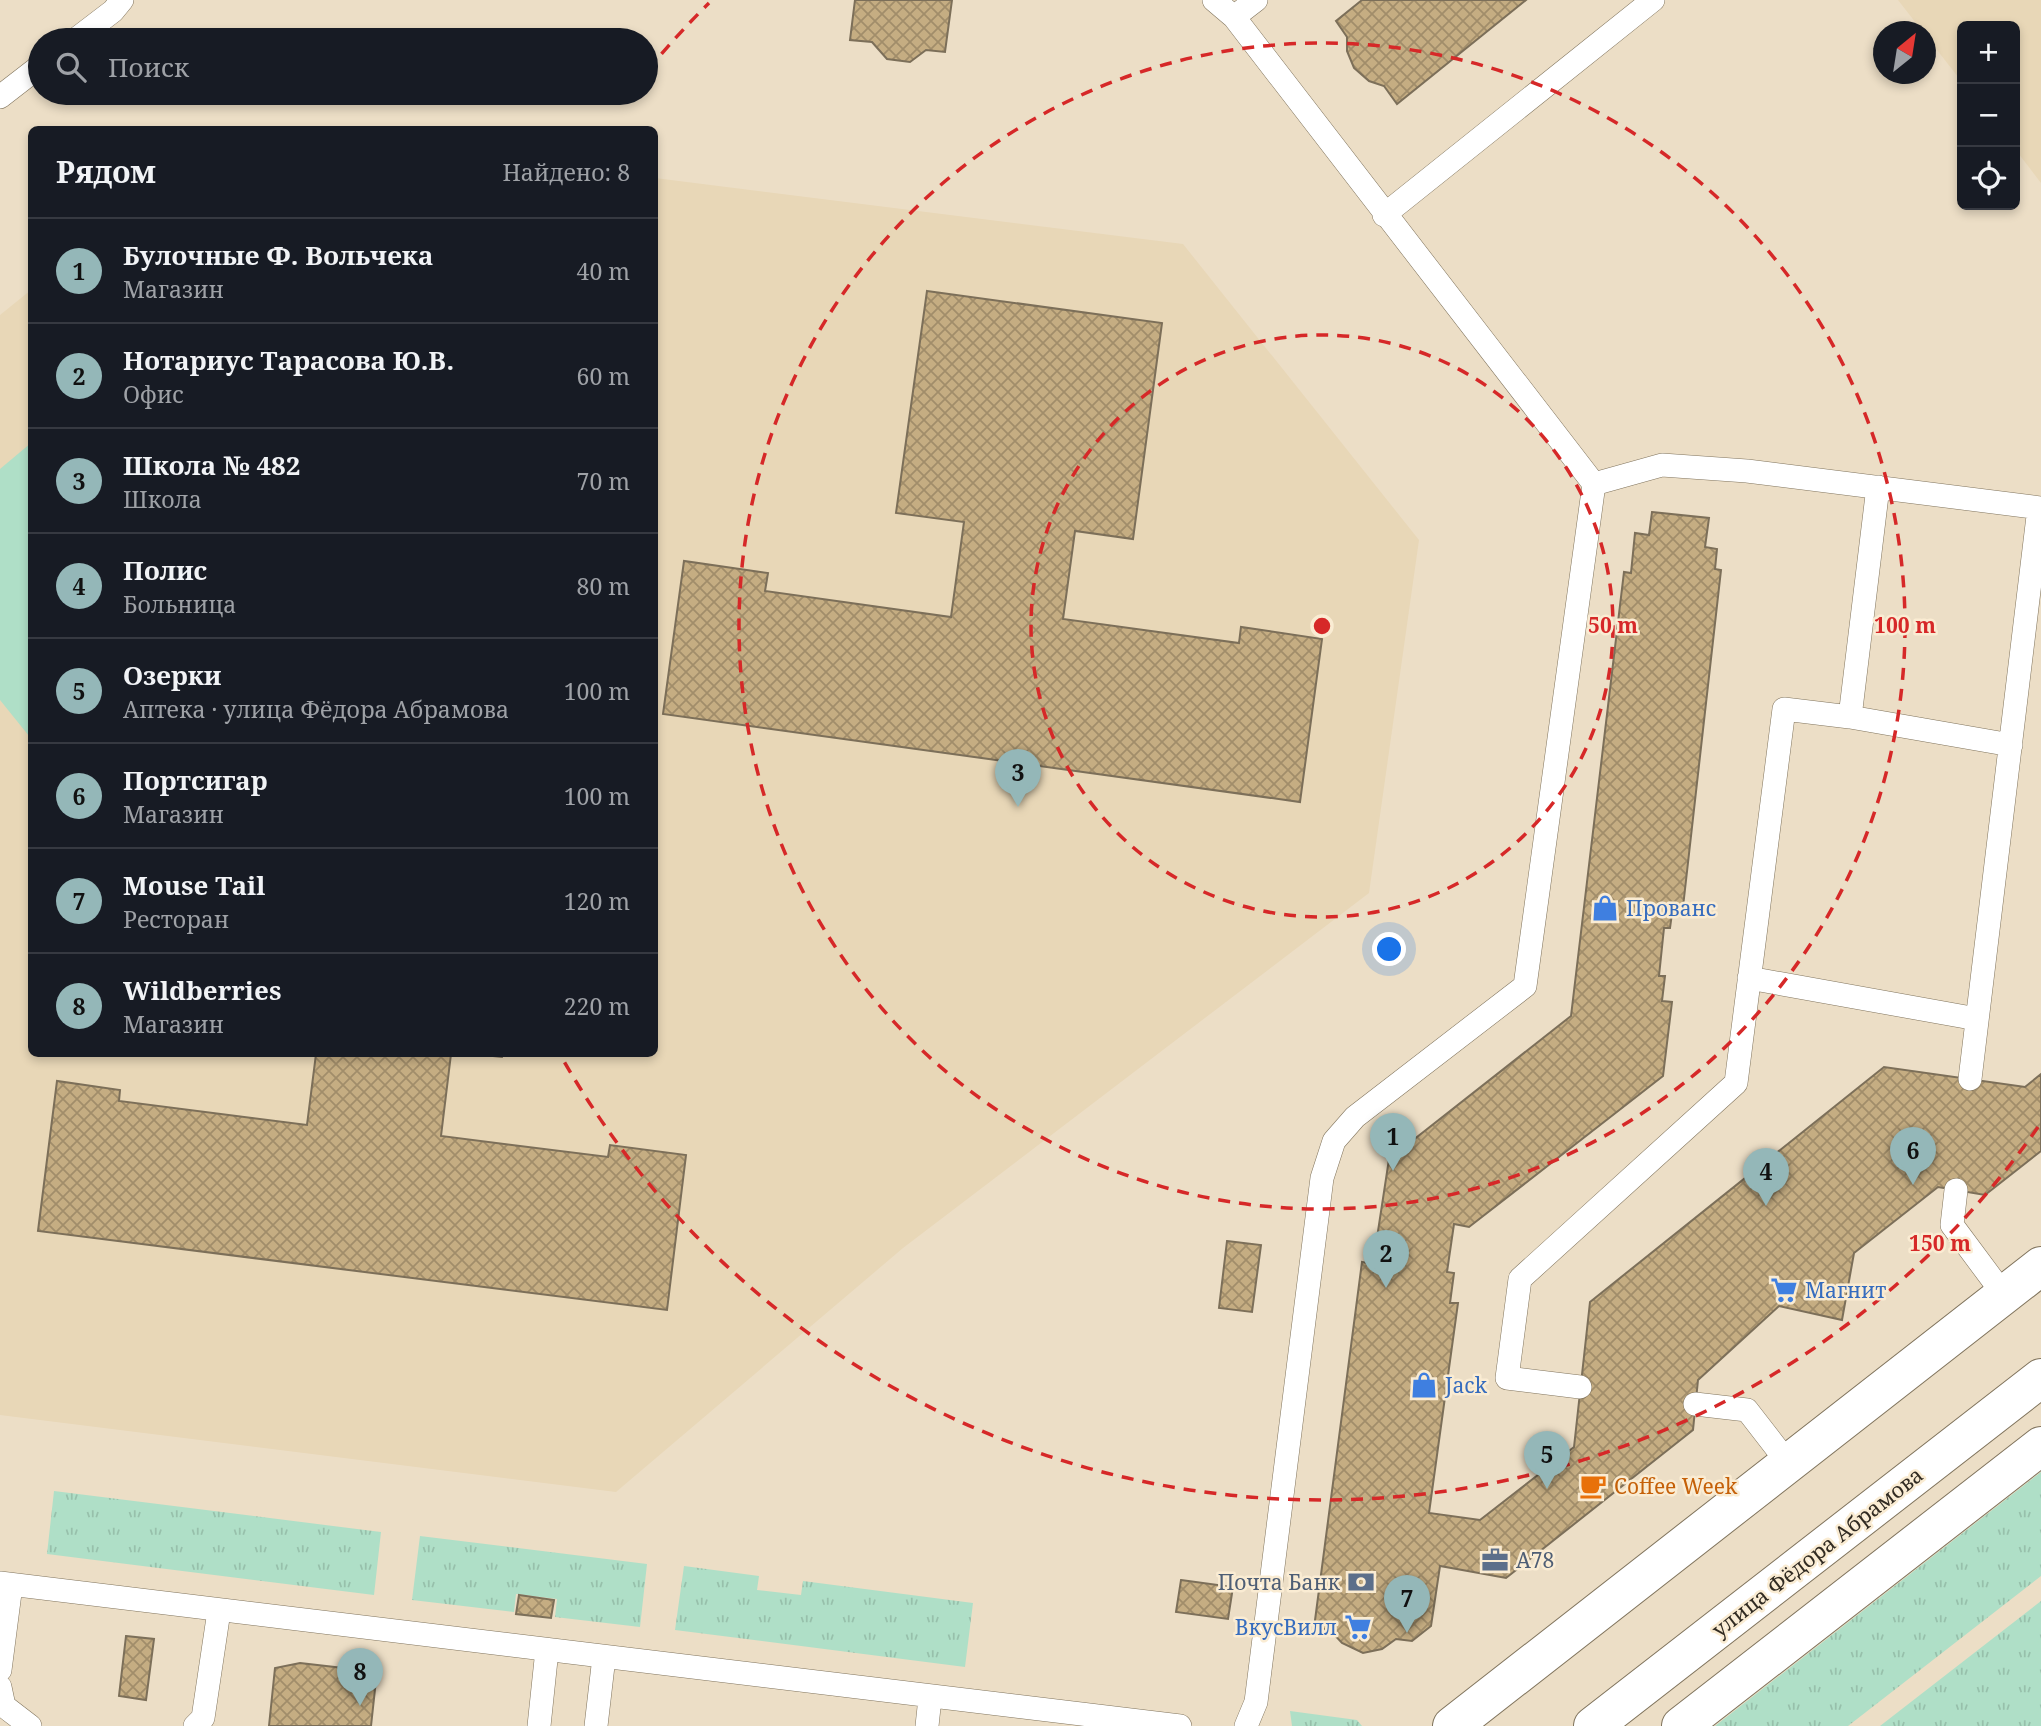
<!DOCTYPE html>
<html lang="ru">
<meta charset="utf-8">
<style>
body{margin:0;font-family:"Noto Serif",serif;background:#242831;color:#f1f3f6}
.controls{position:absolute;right:21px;top:21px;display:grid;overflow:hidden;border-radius:10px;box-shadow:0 4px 10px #0003}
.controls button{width:63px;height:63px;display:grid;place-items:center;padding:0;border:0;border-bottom:2px solid #363941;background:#171b24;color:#f1f3f6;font:35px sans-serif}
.compass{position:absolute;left:1873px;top:21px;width:63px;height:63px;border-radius:50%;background:#171b24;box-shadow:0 4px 10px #0003;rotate:30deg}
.you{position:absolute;left:1390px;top:950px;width:24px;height:24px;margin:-18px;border:5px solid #fff;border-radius:50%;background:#1a73e8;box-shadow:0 0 0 10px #1a73e833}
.badge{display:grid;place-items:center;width:46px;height:46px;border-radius:50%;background:#94b7b8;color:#111;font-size:23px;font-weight:700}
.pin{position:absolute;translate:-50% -58px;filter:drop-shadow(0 2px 4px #0008)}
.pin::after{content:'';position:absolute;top:37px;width:24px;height:21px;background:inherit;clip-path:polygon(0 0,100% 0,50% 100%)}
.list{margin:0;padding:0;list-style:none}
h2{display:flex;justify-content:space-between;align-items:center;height:91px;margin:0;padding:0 28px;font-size:30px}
h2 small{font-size:23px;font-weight:400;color:#9ea1a6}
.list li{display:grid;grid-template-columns:46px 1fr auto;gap:21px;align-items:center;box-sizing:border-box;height:105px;padding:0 28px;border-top:2px solid #363941}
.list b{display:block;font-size:26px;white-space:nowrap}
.list p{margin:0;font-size:23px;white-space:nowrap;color:#9ea1a6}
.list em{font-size:23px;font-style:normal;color:#9ea1a6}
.icon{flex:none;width:38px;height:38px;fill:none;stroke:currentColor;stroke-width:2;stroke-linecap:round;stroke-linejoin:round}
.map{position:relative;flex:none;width:2041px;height:1726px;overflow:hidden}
.search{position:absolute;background:#171b24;box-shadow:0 4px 10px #0003;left:28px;top:28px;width:630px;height:77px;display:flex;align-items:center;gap:18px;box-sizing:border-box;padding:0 24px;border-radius:38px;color:#9ea1a6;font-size:26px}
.panel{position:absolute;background:#171b24;box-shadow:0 4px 10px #0003;left:28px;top:126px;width:630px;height:931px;border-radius:10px}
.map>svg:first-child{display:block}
.built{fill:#e8d7b7}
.grass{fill:url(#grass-tufts)}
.green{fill:#afdfc7}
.building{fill:url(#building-cross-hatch);stroke:#7c6f59;stroke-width:2}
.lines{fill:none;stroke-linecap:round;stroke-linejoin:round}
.service-casing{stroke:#80745d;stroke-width:24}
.minor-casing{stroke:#80745d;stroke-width:40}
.tertiary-casing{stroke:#80745d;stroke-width:40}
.service{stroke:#fff;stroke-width:23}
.minor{stroke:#fff;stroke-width:38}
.tertiary{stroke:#fff;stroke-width:38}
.ring{fill:none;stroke:#d62828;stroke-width:3.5;stroke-dasharray:12 9}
.labels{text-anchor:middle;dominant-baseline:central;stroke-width:5;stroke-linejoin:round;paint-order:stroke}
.shop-label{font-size:21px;fill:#366cbe;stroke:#faecd3;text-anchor:start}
.food-label{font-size:21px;fill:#c56008;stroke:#faecd3;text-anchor:start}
.street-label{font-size:21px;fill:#312b22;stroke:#faecd3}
.service-label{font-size:21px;fill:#4e5e75;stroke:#faecd3;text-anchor:start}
.centre{fill:#d62828;stroke:#faecd3;stroke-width:3.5}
.ring-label{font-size:21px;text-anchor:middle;font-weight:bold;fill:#d62828;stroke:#faecd3;stroke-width:5;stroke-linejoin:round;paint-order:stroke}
</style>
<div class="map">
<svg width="2041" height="1726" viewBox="0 0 2041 1726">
<defs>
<pattern id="grass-tufts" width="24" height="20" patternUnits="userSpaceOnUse" patternTransform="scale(1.75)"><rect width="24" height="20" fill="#afdfc7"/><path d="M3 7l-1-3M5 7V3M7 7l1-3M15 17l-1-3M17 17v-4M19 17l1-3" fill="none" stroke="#97c0ab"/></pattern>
<pattern id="building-cross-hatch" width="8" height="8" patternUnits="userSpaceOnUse" patternTransform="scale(1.75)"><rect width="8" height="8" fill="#c5ad82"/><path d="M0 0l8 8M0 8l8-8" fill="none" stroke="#a18d6a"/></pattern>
</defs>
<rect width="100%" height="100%" fill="#ecdec6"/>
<path class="built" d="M1898 0H2041V183L2015 149V26H1962V82Z
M655 178 1183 244 1419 540 1369 893 903 1248 616 1492 0 1415V315L31 290 32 1054H654Z"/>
<path class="grass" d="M2041 1472V1576L1848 1726H1715Z
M54 1491 381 1532 374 1595 47 1554Z
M420 1536 647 1564 640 1627 555 1617 557 1599 516 1594 514 1612 412 1600Z
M684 1566 759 1576 757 1590 801 1595 803 1581 973 1603 965 1667 675 1630Z
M2041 1601V1726H1880Z
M1290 1711 1357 1720 1362 1726H1292Z"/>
<path class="green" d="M31 443 32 734 29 736 0 700V469Z"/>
<path class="building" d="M855 0H952L945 52 926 50 910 62 887 59 872 42 850 40Z
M1362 0H1526L1397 104 1384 86 1369 81 1354 68 1347 51V37L1336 21Z
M927 291 1162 323 1133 539 1075 531 1063 619 1239 643 1241 627 1322 639 1300 802 663 714 684 561 768 573 765 591 951 617 964 522 896 513Z
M1652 512 1709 518 1705 547 1717 549 1715 569 1721 570 1683 907 1673 906 1670 928H1664L1659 976H1665L1662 1001 1672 1002 1663 1076 1469 1227 1454 1224 1447 1272 1454 1273 1450 1303H1458L1429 1513 1480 1520 1574 1447 1590 1302 1884 1067 2025 1087 2041 1074V1151L1985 1195 1938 1187 1854 1253 1842 1320 1779 1306 1698 1380 1693 1430 1506 1578 1440 1566 1431 1626 1412 1641 1396 1639 1382 1649 1363 1653 1342 1643 1330 1630 1314 1628 1362 1262 1373 1264 1389 1159 1571 1016 1624 572 1631 573 1635 533 1649 535Z
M316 1054H451L441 1136 608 1157 610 1145 686 1155 667 1310 38 1231 57 1081 120 1090 119 1101 307 1125Z
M473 1054H503L502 1057Z
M1227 1241 1261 1245 1252 1312 1219 1308Z
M1181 1580 1233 1587 1228 1619 1176 1612Z
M519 1595 554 1600 551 1618 516 1614Z
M126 1636 154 1639 146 1700 119 1696Z
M300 1663 352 1669 376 1680 371 1726H269L275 1668Z"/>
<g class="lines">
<g class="service-casing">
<path id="service" d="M1214 0 1234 17 1594 484 1525 986 1355 1117 1334 1141 1322 1178 1256 1702 1246 1726
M1234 17 1256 0
M75 40 113 11 122 0
M0 97 40 66
M1384 215 1653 0
M1594 484 1662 465 1747 471 2041 508
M1850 717 1878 487
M1749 978 1977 1019
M1970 1079 2039 508
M1956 1190 1952 1225 2004 1295
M1580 1387 1507 1378 1520 1279 1736 1083 1784 709 1850 717 2011 745
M1695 1404 1747 1410 1788 1463
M0 1583 1180 1726
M0 1670 11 1585
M0 1687 4 1706 30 1726
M195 1726 203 1718 219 1611
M539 1726 547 1650
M596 1726 604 1657
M927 1726 930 1698"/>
</g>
<g class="minor-casing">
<path id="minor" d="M1452 1726 2041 1266"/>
</g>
<g class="tertiary-casing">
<path id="tertiary" d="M1593 1726 2041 1378
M1681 1726 2041 1446"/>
</g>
<use href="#service" class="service"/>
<use href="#minor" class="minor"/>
<use href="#tertiary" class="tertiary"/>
</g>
<g class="ring">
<circle cx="1322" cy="626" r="291"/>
<circle cx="1322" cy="626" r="583"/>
<path d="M2038 1127A874 874 0 0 1 561 1056M648 70A874 874 0 0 1 709 3"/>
</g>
<defs>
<g id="shop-bare" transform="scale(2.1)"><path d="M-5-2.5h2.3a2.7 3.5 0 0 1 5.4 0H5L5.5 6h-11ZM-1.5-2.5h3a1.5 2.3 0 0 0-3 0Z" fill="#3f7fe0" stroke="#faecd3" stroke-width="2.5" paint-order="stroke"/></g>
<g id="supermarket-bare" transform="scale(2.1)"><path d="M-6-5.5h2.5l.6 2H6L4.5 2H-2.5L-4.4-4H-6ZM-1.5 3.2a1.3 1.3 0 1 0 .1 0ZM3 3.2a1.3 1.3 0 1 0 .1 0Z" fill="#3f7fe0" stroke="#faecd3" stroke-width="2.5" paint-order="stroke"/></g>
<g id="cafe-bare" transform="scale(2.1)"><path d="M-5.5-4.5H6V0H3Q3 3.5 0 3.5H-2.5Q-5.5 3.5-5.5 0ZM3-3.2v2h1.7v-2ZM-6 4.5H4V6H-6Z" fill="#e8710a" stroke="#faecd3" stroke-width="2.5" paint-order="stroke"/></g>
<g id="office-bare" transform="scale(2.1)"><path d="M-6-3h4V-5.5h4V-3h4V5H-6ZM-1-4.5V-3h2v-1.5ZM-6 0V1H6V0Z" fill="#5c6f8a" stroke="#faecd3" stroke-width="2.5" paint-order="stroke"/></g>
<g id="bank-bare" transform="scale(2.1)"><path d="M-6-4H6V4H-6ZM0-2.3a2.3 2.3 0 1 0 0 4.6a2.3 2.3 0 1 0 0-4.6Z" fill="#5c6f8a" stroke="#faecd3" stroke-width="2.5" paint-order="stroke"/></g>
</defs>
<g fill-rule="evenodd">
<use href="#shop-bare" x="1605" y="908"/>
<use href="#supermarket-bare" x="1784" y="1290"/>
<use href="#shop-bare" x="1424" y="1385"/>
<use href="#cafe-bare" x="1593" y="1486"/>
<use href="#office-bare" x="1495" y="1560"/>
<use href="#bank-bare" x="1361" y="1582"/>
<use href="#supermarket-bare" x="1358" y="1627"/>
</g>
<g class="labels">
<g class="shop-label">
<text x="1626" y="908">Прованс</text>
<text x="1805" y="1290">Магнит</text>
<text x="1445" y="1385">Jack</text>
<text x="1337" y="1627" text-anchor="end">ВкусВилл</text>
</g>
<g class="food-label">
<text x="1614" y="1486">Coffee Week</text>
</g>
<g class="street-label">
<text transform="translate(1817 1552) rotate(-38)">улица Фёдора Абрамова</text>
</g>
<g class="service-label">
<text x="1516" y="1560">А78</text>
<text x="1340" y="1582" text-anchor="end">Почта Банк</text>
</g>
</g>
<circle cx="1322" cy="626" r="10" class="centre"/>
<g class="ring-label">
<text x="1613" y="633">50 m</text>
<text x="1905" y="633">100 m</text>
<text x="1940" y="1251">150 m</text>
</g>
</svg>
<div class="controls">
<button>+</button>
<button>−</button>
<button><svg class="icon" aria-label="locate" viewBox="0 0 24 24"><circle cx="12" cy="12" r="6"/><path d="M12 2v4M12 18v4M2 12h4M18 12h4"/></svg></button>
</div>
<svg class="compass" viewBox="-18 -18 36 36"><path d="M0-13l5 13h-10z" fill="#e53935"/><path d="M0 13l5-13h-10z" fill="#9ea1a6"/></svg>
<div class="you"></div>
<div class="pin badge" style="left:1393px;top:1171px">1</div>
<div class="pin badge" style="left:1386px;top:1288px">2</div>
<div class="pin badge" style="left:1018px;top:807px">3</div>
<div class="pin badge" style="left:1766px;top:1206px">4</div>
<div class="pin badge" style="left:1547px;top:1489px">5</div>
<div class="pin badge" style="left:1913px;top:1185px">6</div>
<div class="pin badge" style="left:1407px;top:1633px">7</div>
<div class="pin badge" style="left:360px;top:1706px">8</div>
<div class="search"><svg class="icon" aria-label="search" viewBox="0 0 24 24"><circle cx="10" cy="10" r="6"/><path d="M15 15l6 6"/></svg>Поиск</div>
<section class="panel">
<h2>Рядом<small>Найдено: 8</small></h2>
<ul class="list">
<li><span class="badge">1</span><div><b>Булочные Ф. Вольчека</b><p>Магазин</p></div><em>40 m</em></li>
<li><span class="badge">2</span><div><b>Нотариус Тарасова Ю.В.</b><p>Офис</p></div><em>60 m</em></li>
<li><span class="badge">3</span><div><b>Школа № 482</b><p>Школа</p></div><em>70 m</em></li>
<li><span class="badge">4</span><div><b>Полис</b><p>Больница</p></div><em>80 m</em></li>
<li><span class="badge">5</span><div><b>Озерки</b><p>Аптека · улица Фёдора Абрамова</p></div><em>100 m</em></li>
<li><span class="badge">6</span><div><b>Портсигар</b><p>Магазин</p></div><em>100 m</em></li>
<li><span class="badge">7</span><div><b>Mouse Tail</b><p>Ресторан</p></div><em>120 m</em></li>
<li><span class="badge">8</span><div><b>Wildberries</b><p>Магазин</p></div><em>220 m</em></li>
</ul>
</section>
</div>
